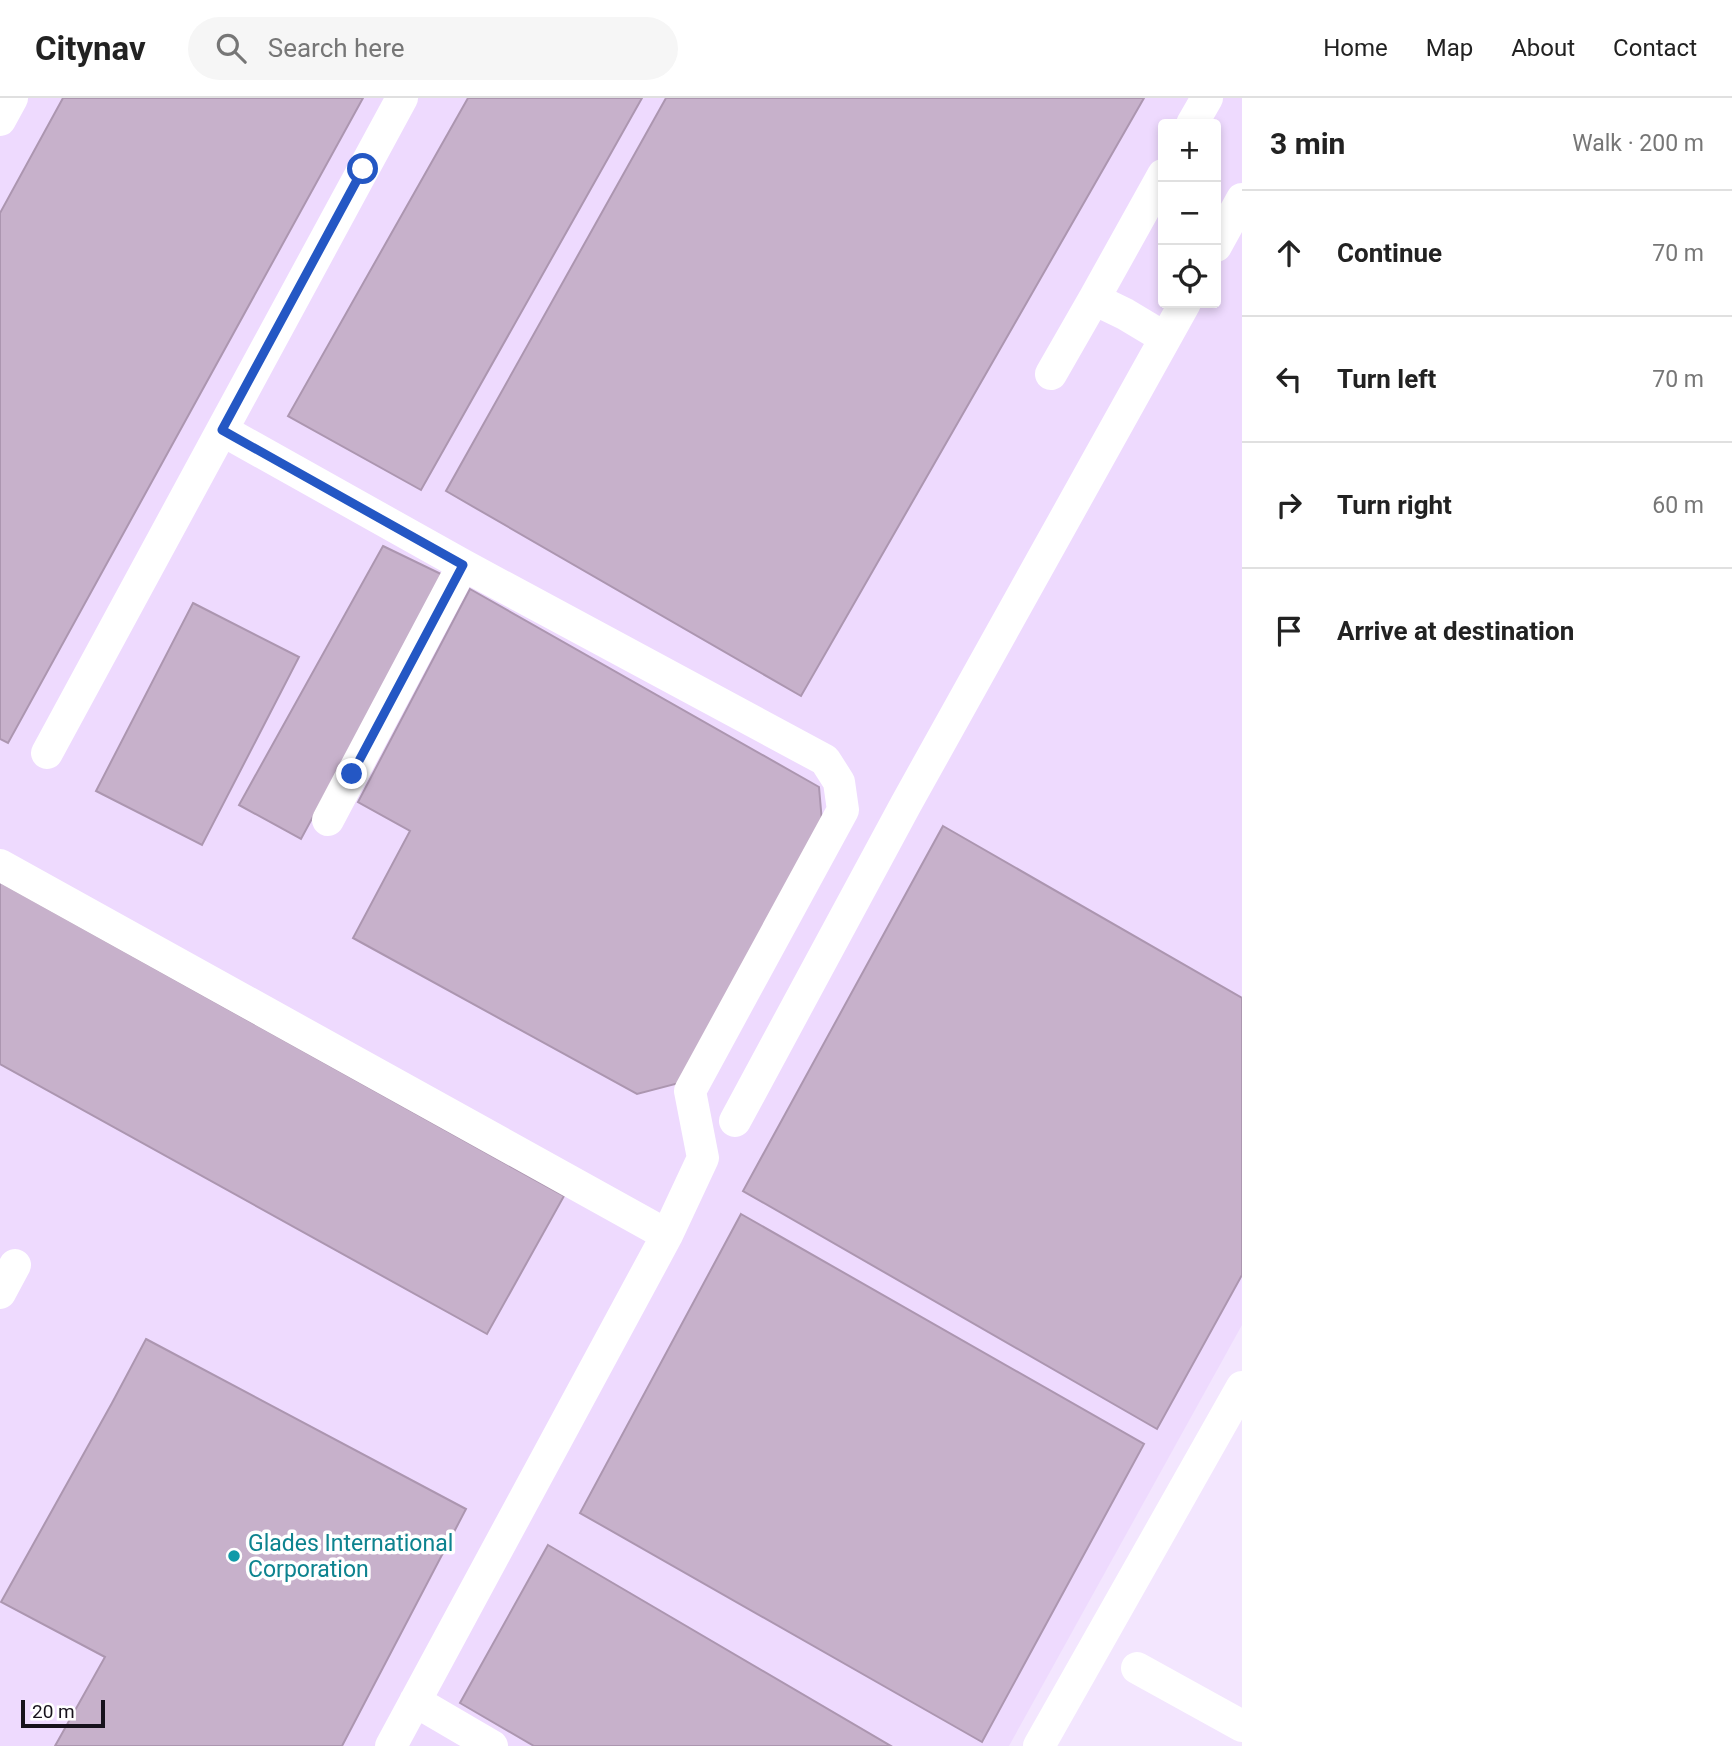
<!DOCTYPE html>
<meta charset="utf-8">
<style>
body{margin:0;font-family:Roboto,sans-serif;background:#f6f6f6;color:#222}
.controls{position:absolute;right:21px;top:21px;display:grid;overflow:hidden;border-radius:7px;box-shadow:0 4px 10px #0003}
.controls button{width:63px;height:63px;display:grid;place-items:center;padding:0;border:0;border-bottom:2px solid #e0e0e0;background:#fff;color:#222;font:35px sans-serif}
.scale{position:absolute;left:21px;bottom:18px;width:84px;box-sizing:border-box;padding-left:7px;border:4px solid #17121c;border-top:0;font-size:19px;line-height:24px;white-space:nowrap;color:#17121c;-webkit-text-stroke:5px #fff;paint-order:stroke}
.stop{position:absolute;width:21px;height:21px;margin:-16px;border:5px solid #2457c4;border-radius:50%;background:#fff}
.stop.end{background:#2457c4;border-color:#fff;box-shadow:0 2px 7px #0008}
.list{margin:0;padding:0;list-style:none}
h2{display:flex;justify-content:space-between;align-items:center;height:91px;margin:0;padding:0 28px;font-size:30px}
h2 small{font-size:23px;font-weight:400;color:#767676}
.list li{display:grid;grid-template-columns:46px 1fr auto;gap:21px;align-items:center;box-sizing:border-box;height:126px;padding:0 28px;border-top:2px solid #e0e0e0}
.list b{display:block;font-size:26px;white-space:nowrap}
.list em{font-size:23px;font-style:normal;color:#767676}
.icon{flex:none;width:38px;height:38px;fill:none;stroke:currentColor;stroke-width:2;stroke-linecap:round;stroke-linejoin:round}
.map{position:relative;flex:none;width:1242px;height:1648px;overflow:hidden}
header{display:flex;align-items:center;gap:42px;box-sizing:border-box;height:98px;padding:0 35px;background:#fff;border-bottom:2px solid #e0e0e0}
header strong{font-size:33px}
nav{display:flex;gap:38px;margin-inline-start:auto;font-size:24px}
.search{width:490px;height:63px;background:#f6f6f6;display:flex;align-items:center;gap:18px;box-sizing:border-box;padding:0 24px;border-radius:38px;color:#767676;font-size:26px}
main{display:flex}
aside{flex:1;background:#fff}
.map>svg:first-child{display:block}
.built{fill:#eedafe;fill-rule:evenodd}
.building{fill:#c7b1cb;stroke:#ac96b0;stroke-width:2}
.lines{fill:none;stroke-linecap:round;stroke-linejoin:round}
.minor{stroke:#fff;stroke-width:32}
.route{stroke:#2457c4;stroke-width:9}
.culture-dot{fill:#0f9aa8;stroke:#fff;stroke-width:2.5}
.labels{text-anchor:middle;dominant-baseline:central;stroke-width:7;stroke-linejoin:round;paint-order:stroke}
.culture-label{font-size:23px;fill:#0d838f;stroke:#fff;text-anchor:start}
</style>
<header>
<strong>Citynav</strong>
<div class="search"><svg class="icon" aria-label="search" viewBox="0 0 24 24"><circle cx="10" cy="10" r="6"/><path d="M15 15l6 6"/></svg>Search here</div>
<nav><a>Home</a><a>Map</a><a>About</a><a>Contact</a></nav>
</header>
<main>
<div class="map">
<svg width="1242" height="1648" viewBox="0 0 1242 1648">
<rect width="100%" height="100%" fill="#f3e6fe"/>
<path class="built" d="M0 0H1242V1227L1009 1648H0ZM1163 26H1216V205H1163Z"/>
<path class="building" d="M63 0H363L8 645 0 641V115Z
M468 0H642L421 392 288 318Z
M666 0H1144L801 598 446 393Z
M383 448 443 477 301 741 239 707Z
M470 491 819 689 822 724 683 984 637 996 353 840 410 733 358 704Z
M193 505 299 559 202 747 96 693Z
M943 728 1242 900V1177L1157 1331 743 1093Z
M0 784 564 1098 487 1236 0 966Z
M741 1116 1144 1346 982 1644 580 1415Z
M146 1241 466 1411 342 1648H55L105 1559 1 1504 112 1305Z
M548 1447 891 1648H534L460 1605Z"/>
<g class="lines">
<path class="minor" d="M0 22 12 0
M1192 26 1207 0
M1163 77 1094 201 1125 216 1165 240
M1216 148 1242 101
M1051 276 1094 201
M222 332 463 467 825 662 839 684 843 712 690 993 703 1060 667 1137 391 1648
M47 655 402 0
M328 722 463 467
M0 767 667 1137
M735 1023 906 706 1185 205
M0 1195 15 1167
M1137 1570 1242 1628
M415 1603 492 1648
M1039 1648 1242 1289"/>
</g>
<g class="lines">
<path class="route" d="M352 676 463 467 222 332 363 71"/>
</g>
<circle class="culture-dot" cx="234" cy="1458" r="7"/>
<g class="labels">
<g class="culture-label">
<text x="248" y="1445">Glades International<tspan x="248" dy="26">Corporation</tspan></text>
</g>
</g>
</svg>
<div class="controls">
<button>+</button>
<button>−</button>
<button><svg class="icon" aria-label="locate" viewBox="0 0 24 24"><circle cx="12" cy="12" r="6"/><path d="M12 2v4M12 18v4M2 12h4M18 12h4"/></svg></button>
</div>
<div class="scale">20 m</div>
<div class="stop" style="left:363px;top:71px"></div>
<div class="stop end" style="left:352px;top:676px"></div>
</div>
<aside>
<h2>3 min<small>Walk · 200 m</small></h2>
<ul class="list">
<li><svg class="icon" aria-label="ahead" viewBox="0 0 24 24"><path d="M12 20V5M6 11l6-6 6 6"/></svg><div><b>Continue</b></div><em>70 m</em></li>
<li><svg class="icon" aria-label="left" viewBox="0 0 24 24"><path d="M17 20v-9H6M10 6l-5 5 5 5"/></svg><div><b>Turn left</b></div><em>70 m</em></li>
<li><svg class="icon" aria-label="right" viewBox="0 0 24 24"><path d="M7 20v-9h11M14 6l5 5-5 5"/></svg><div><b>Turn right</b></div><em>60 m</em></li>
<li><svg class="icon" aria-label="arrive" viewBox="0 0 24 24"><path d="M6 21V4h12l-3 4 3 4H6"/></svg><div><b>Arrive at destination</b></div></li>
</ul>
</aside>
</main>
